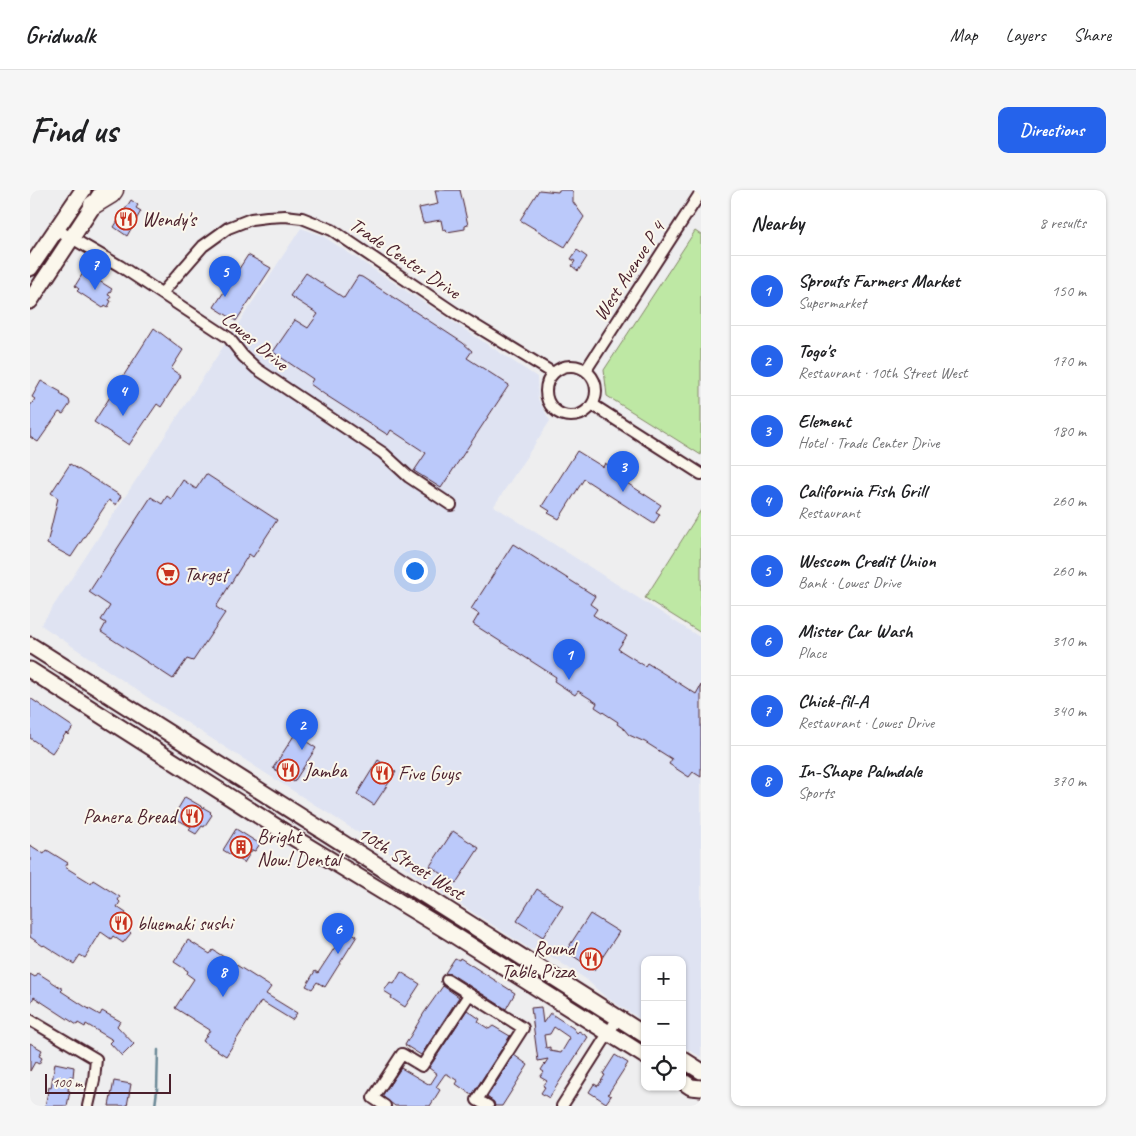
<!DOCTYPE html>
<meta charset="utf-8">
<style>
body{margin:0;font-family:Caveat,sans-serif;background:#f6f6f6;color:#202124}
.controls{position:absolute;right:15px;bottom:15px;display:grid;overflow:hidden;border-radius:10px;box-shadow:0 1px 4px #0004}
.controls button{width:45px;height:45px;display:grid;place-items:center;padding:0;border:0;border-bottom:1px solid #e0e0e0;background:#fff;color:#202124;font:25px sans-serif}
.scale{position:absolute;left:15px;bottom:12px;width:126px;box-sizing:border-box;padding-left:5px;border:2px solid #4a1f2b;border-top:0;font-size:14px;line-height:18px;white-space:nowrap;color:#4a1f2b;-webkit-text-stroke:4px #fbf7ec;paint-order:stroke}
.you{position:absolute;left:384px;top:380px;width:18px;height:18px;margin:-12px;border:4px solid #fff;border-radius:50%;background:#1a73e8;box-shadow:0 0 0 8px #1a73e833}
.badge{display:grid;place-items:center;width:32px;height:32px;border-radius:50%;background:#2563eb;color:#fff;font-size:16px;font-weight:700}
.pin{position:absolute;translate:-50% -41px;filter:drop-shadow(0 1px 2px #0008)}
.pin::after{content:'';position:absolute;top:26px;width:18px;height:15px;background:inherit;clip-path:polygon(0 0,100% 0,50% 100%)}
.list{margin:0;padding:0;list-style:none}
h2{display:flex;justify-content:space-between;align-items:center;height:65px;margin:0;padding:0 20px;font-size:21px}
h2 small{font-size:16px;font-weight:400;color:#757577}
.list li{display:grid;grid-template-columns:32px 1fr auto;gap:15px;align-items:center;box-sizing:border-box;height:70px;padding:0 20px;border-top:1px solid #e0e0e0}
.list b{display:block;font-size:19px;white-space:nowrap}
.list p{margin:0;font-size:16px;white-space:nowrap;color:#757577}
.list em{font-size:16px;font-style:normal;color:#757577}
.icon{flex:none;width:28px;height:28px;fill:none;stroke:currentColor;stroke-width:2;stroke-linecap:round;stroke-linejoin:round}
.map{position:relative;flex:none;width:671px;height:916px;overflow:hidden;border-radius:10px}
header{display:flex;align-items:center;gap:30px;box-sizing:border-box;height:70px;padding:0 25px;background:#fff;border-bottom:1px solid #e0e0e0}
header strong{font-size:24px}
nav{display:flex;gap:28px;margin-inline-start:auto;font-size:18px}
.intro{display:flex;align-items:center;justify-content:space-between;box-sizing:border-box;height:120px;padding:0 30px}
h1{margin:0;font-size:35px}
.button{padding:12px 22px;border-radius:10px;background:#2563eb;color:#fff;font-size:18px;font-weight:700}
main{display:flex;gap:30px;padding:0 30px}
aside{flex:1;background:#fff;border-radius:10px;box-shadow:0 1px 4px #0004}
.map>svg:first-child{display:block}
.built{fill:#dfe3f2}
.green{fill:#bee8a4;stroke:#848468}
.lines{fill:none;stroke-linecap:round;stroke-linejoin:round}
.stream{stroke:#6a8896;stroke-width:2.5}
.building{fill:#bbc9fa;stroke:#4a1f2b;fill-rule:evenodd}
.street-casing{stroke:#4a1f2b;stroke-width:14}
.primary-casing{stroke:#4a1f2b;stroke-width:19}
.highway-casing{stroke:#4a1f2b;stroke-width:21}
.street{stroke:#fbf7ec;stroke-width:10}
.primary{stroke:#fbf7ec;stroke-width:15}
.highway{stroke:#fbf7ec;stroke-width:18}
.labels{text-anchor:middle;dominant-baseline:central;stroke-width:4;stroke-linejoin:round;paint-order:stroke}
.poi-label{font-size:20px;fill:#4a1f2b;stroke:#fbf7ec;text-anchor:start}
.street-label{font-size:20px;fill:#4a1f2b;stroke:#fbf7ec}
</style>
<header>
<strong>Gridwalk</strong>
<nav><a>Map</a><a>Layers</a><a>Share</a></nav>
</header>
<div class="intro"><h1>Find us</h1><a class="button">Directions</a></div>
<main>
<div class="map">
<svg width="671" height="916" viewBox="0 0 671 916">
<rect width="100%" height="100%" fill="#eeeeef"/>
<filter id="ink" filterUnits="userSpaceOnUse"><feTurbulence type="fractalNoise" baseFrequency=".02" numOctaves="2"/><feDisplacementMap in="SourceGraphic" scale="10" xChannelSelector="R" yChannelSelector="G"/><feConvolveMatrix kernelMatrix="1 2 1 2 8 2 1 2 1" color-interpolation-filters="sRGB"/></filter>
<g filter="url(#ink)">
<path class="built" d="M271 38 293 46 507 187 508 209 520 231 464 316 671 448V867L652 856V770H615V832L574 806 556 789 511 760 500 759 386 686 357 661 123 511 11 435Z"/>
<path class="green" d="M665 41 671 45V265L577 206 574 180Z
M671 320V443L615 408Z"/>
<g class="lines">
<path class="stream" d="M125 916 127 900 128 860"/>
</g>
<path class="building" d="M405 0H430L438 35 435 36V39L417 42 416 39 413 40 411 30 393 33 389 18 408 14Z
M509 0 528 2 529 0H541L543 3V12L554 27 535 57 490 30Z
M101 10 108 15 106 18 111 21 97 46 84 37Z
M547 60 557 67 548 81 542 76 545 71 541 69Z
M218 65 241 78 206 131 184 117Z
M53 83 57 86 58 84 82 99 78 105 81 106 79 110 81 111 78 117 75 115 73 118 47 101 49 99 45 96Z
M276 83 314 108 328 86 332 87 433 153 442 161 437 168 479 195 411 298 384 281 396 263 361 240 358 245 294 204 280 194 283 189 243 162 265 130 278 138 288 124 260 106Z
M124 138 153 160 141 179 151 186 131 217 127 214 99 255 64 232Z
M11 191 31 202 30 204 39 210 40 214 33 224 29 222 8 252 0 247V216L5 209 2 207Z
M547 261 573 277 575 273 589 282 586 286 631 315 626 322 630 324 624 334 554 289 529 329 518 323 520 321 512 316Z
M40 274 91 306 86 315 79 310 41 367 17 354 28 308 21 303Z
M176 284 247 330 223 367 219 364 186 417 195 423 163 471 157 469 143 489 71 442 76 433 71 430 80 416 59 402 121 307 132 314 137 306 141 309 153 290 166 299Z
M483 354 565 406 560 414 567 419 563 425 597 446 588 459 615 476 617 473 666 504 671 495V587L663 582 659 587 639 574 642 569 615 552 599 545 594 539 587 534 588 532 565 517 567 513 548 501 545 505 524 491 526 487 443 434 449 424 441 419Z
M0 508 43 537 38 545 36 543 22 563 0 548Z
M265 544 286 558 264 592 243 578Z
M348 570 366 582 344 615 327 604Z
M155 607 181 622 180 623 182 625 174 637 172 636 166 644 159 640 161 637 143 627Z
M206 639 230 654 225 661 222 660 214 673 193 660Z
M423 641 449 658 426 693 400 676Z
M0 655 14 664 17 660 38 673 35 677 61 693 63 690 90 707 88 710 90 712 87 717 96 723 95 725 99 741 101 743 93 753 83 746 81 749 71 742 55 768 50 765 44 774 14 755 13 756 0 747Z
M507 699 533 716 513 747 487 731Z
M560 724 589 742 564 780 536 761Z
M314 738 327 746 295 797 287 792 282 799 276 796 285 781 288 783 313 745 311 744Z
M158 750 180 764 183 760 241 797 236 804 267 823 262 830 231 811 196 866 173 851 180 840 145 818 164 789 157 784 158 781 144 772Z
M425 768 429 770 430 768 485 803 476 819 421 784 415 783Z
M371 782 390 794 375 817 361 808 362 806 354 801 360 792 364 794Z
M8 783 33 799 31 801 54 816 70 825 72 821 90 831 87 836 104 854 92 866 80 853 83 850 56 834 55 837 48 833 47 835 4 807 0 814V784L5 787Z
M413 796 429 807 391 865 375 855 394 823Z
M511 817 513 833 520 823 543 838 547 843 549 841 558 847 519 908 511 903 515 897 513 896 517 891 510 887 514 882 511 880 518 869 508 871 501 818ZM524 837 540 848 531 863 520 861V857L516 858 514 845 520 844Z
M437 820 450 829 448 832 459 839 463 836 480 846 442 905 426 894 428 891 417 884H415L406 897 410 900 400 916H365L352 906 371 878 400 895 407 884 399 878Z
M0 853 12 860 9 866 12 868 9 874 5 872 0 881Z
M484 865 498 875 472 916H465L464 912 457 907Z
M585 865 598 873 578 904 581 906 576 913 559 902 564 894 568 896 575 885 573 884Z
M25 873 44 877 43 887 40 886 38 901H40L37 916H15L19 897 21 898Z
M84 891 101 894 97 916H79Z"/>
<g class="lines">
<g class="street-casing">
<path id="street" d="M26 39 90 76 199 148 213 166 227 179 353 263 379 287 421 315
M132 103 173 56 198 38 221 29 237 27 255 26 272 28 302 40 425 123 523 183
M516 201a25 25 0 1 1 50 0a25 25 0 1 1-50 0Z
M556 180 671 2
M563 215 671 284
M417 790 493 838 447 910 458 916
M0 830 66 869 64 890 58 916
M355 916 343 908 372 864 392 876 439 805
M532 916 588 828"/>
</g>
<g class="primary-casing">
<path id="primary" d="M0 78 53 0
M0 111 70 5
M0 455 615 845
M0 480 256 643 419 742 615 866
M652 869 671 881
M652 891 661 897 671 898"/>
</g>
<g class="highway-casing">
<path id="highway" d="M63 15 81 4 84 0"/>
</g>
<use href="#street" class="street"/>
<use href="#primary" class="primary"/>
<use href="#highway" class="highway"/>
</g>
</g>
<defs>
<g id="restaurant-ring" transform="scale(1.125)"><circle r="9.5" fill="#fbf7ec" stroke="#c8321e" stroke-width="1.5"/><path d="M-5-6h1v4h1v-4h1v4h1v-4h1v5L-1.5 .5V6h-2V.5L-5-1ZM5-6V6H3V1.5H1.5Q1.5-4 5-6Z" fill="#c8321e"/></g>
<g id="supermarket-ring" transform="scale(1.125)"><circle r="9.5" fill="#fbf7ec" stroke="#c8321e" stroke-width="1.5"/><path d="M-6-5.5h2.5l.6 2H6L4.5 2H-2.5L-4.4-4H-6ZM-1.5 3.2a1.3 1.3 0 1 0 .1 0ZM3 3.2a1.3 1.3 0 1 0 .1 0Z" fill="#c8321e"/></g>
<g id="building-ring" transform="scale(1.125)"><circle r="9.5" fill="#fbf7ec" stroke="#c8321e" stroke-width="1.5"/><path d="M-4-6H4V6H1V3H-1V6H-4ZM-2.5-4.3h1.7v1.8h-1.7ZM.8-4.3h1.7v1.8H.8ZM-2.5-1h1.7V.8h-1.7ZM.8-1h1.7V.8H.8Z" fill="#c8321e"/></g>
</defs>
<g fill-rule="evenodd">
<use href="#restaurant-ring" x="96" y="29"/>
<use href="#supermarket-ring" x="138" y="384"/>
<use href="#restaurant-ring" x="258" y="580"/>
<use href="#restaurant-ring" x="352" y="583"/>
<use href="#restaurant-ring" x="162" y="626"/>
<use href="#building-ring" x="211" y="657"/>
<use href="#restaurant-ring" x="91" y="733"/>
<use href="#restaurant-ring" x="561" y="769"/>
</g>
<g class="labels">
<g class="poi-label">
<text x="112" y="29">Wendy's</text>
<text x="154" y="384">Target</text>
<text x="274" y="580">Jamba</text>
<text x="368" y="583">Five Guys</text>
<text x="146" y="626" text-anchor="end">Panera Bread</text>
<text x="227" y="646">Bright<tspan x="227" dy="23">Now! Dental</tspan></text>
<text x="107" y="733">bluemaki sushi</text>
<text x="545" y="758" text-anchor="end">Round<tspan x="545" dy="23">Table Pizza</tspan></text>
</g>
<g class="street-label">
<text transform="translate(375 68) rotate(34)">Trade Center Drive</text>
<text transform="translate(599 81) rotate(-57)">West Avenue P 4</text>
<text transform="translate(225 151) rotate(40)">Lowes Drive</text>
<text transform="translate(381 673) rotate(32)">10th Street West</text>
</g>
</g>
</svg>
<div class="controls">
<button>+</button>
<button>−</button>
<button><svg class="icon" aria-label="locate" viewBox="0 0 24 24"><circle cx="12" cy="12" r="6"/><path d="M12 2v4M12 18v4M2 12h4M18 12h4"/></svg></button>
</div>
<div class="scale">100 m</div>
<div class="you"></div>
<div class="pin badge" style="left:539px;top:490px">1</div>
<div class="pin badge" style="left:272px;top:560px">2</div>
<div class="pin badge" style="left:593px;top:302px">3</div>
<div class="pin badge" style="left:93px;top:226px">4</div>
<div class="pin badge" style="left:195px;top:107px">5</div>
<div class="pin badge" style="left:308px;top:764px">6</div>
<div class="pin badge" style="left:65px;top:100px">7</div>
<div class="pin badge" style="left:193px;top:807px">8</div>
</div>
<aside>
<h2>Nearby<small>8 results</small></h2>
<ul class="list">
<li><span class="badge">1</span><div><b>Sprouts Farmers Market</b><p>Supermarket</p></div><em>150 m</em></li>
<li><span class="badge">2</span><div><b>Togo's</b><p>Restaurant · 10th Street West</p></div><em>170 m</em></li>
<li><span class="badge">3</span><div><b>Element</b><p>Hotel · Trade Center Drive</p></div><em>180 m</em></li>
<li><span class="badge">4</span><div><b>California Fish Grill</b><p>Restaurant</p></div><em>260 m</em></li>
<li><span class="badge">5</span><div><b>Wescom Credit Union</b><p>Bank · Lowes Drive</p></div><em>260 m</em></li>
<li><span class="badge">6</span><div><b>Mister Car Wash</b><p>Place</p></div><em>310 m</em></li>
<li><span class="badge">7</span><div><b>Chick-fil-A</b><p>Restaurant · Lowes Drive</p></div><em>340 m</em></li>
<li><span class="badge">8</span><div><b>In-Shape Palmdale</b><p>Sports</p></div><em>370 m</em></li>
</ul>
</aside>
</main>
